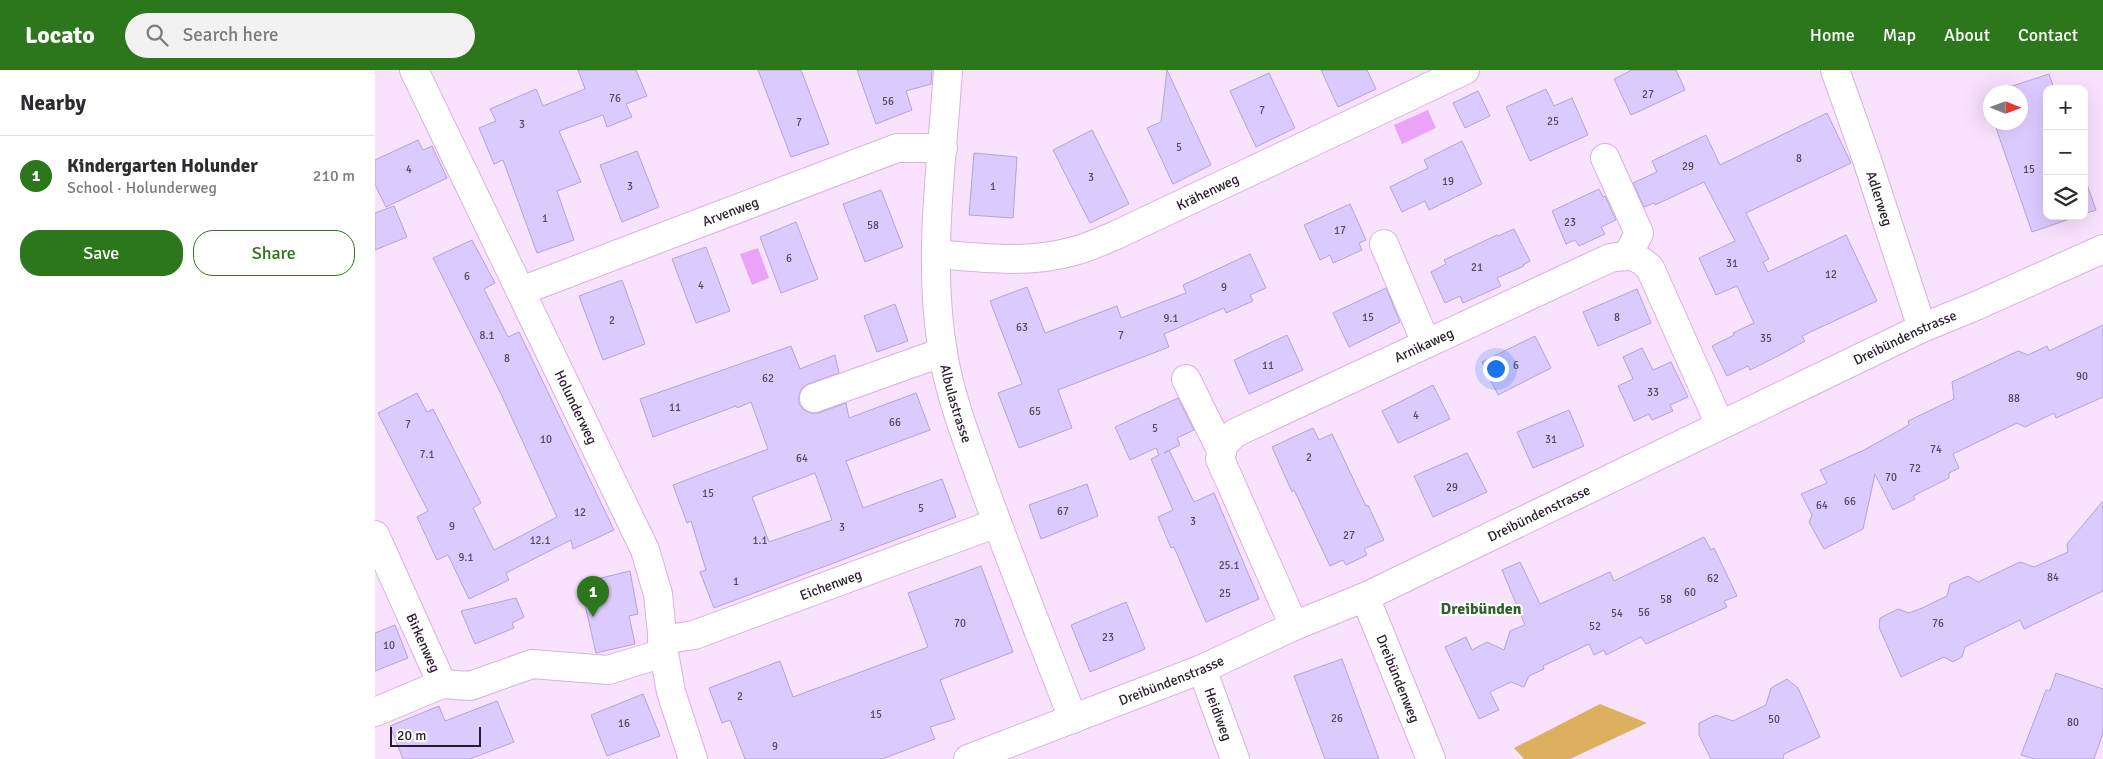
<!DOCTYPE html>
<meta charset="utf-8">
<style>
body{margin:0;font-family:Signika,sans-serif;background:#f2f2f3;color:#2b2b33}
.controls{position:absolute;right:15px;top:15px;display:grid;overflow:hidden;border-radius:10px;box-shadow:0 5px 20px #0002}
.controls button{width:45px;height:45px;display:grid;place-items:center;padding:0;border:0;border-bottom:1px solid #e1e1e2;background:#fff;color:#2b2b33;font:25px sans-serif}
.compass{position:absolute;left:1608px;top:15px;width:45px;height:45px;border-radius:50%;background:#fff;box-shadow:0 5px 20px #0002;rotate:91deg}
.scale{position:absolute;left:15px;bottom:12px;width:91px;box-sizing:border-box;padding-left:5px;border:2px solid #2a1c2d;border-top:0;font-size:14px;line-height:18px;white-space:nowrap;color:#2a1c2d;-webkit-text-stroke:4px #fff;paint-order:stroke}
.you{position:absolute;left:1120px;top:298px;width:18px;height:18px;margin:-12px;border:4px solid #fff;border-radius:50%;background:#1a73e8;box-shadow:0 0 0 8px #1a73e833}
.badge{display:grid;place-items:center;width:32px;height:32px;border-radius:50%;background:#2c761b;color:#fff;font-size:16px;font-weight:700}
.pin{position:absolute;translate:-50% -41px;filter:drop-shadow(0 1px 2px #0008)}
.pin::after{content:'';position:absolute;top:26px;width:18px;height:15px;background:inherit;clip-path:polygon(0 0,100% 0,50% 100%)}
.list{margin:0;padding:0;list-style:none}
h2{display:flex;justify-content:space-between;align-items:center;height:65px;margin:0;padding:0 20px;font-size:21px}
h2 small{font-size:16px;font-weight:400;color:#7c7c81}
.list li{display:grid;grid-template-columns:32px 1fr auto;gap:15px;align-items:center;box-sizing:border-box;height:80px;padding:0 20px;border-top:1px solid #e1e1e2}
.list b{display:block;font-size:19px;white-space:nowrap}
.list p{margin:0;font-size:16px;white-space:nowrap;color:#7c7c81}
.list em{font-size:16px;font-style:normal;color:#7c7c81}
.actions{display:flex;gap:10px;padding:15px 20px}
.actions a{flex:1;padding:11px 0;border:1px solid #2c761b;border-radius:20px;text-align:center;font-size:18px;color:#2c761b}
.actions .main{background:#2c761b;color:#fff}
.icon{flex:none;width:28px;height:28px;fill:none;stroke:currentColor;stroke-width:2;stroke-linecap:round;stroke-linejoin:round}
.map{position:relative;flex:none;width:1728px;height:689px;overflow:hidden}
header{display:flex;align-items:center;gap:30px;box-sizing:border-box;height:70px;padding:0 25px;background:#2c761b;color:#fff}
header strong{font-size:24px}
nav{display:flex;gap:28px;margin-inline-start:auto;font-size:18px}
.search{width:350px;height:45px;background:#f2f2f3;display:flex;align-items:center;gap:12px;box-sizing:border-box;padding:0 18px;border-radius:28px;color:#7c7c81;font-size:19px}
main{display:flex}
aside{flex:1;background:#fff}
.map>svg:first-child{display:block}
.green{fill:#ddb060}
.water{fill:#eba3fa}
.building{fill:#dbcafe;stroke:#b4a3d5;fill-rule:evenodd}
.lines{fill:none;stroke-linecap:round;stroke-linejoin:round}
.minor-casing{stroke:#d7b2df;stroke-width:30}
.minor{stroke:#fff;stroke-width:28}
.labels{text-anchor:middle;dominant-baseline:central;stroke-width:4;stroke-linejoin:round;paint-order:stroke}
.number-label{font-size:11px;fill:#564861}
.street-label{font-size:14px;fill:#2a1c2d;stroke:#fff}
.quarter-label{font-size:16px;font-weight:bold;fill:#316028;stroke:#fff}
</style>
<header>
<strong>Locato</strong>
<div class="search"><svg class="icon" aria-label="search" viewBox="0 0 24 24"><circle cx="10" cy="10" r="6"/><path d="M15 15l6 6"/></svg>Search here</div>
<nav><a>Home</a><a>Map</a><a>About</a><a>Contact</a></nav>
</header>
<main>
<aside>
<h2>Nearby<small></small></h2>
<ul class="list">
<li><span class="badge">1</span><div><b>Kindergarten Holunder</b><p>School · Holunderweg</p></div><em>210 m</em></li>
</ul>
<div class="actions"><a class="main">Save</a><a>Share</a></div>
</aside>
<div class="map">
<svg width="1728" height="689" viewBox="0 0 1728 689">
<rect width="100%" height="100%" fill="#f9e2fe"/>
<path class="green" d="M1225 634 1272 653 1195 689H1149L1139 678Z"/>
<path class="water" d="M1053 40 1061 58 1027 74 1019 55Z
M383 178 394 208 377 215 365 184Z"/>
<path class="building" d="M203 0H261L272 26 251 34 257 47 232 57 228 45 184 61 206 112 182 121 199 170 162 183 128 90 119 94 104 58 121 51 115 39 161 19 168 36 210 19Z
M383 0H426L454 74 416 87Z
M482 0H557L556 14 531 21 537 40 501 54Z
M792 0 836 95 798 114 772 58 786 52Z
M946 0H992L1001 19 963 37Z
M1257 0H1301L1310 20 1256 45 1239 9Z
M894 3 920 58 881 77 855 21Z
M1674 4 1679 19H1672V146H1703L1657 162 1619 52H1646V22H1619Z
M1171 19 1179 36 1197 28 1213 65 1155 91 1131 37Z
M1103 21 1115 46 1090 58 1078 33Z
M1452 43 1476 93 1371 143 1394 189 1388 192 1393 202 1471 165 1502 231 1427 266 1430 271 1403 286 1375 300 1373 296 1352 306 1337 276 1359 265 1358 263 1379 253 1362 216 1341 225 1324 188 1360 171 1329 112 1280 135 1279 133 1269 137 1258 113 1282 102 1277 91 1331 65 1345 95Z
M717 60 754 134 715 153 678 80Z
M43 70 48 80 57 76 72 108 11 137 0 115V90Z
M1087 71 1107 114 1054 140 1050 131 1027 142 1015 117 1053 98 1049 90Z
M262 81 284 137 247 152 225 95Z
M599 83 642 87 638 148 594 145Z
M1709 106 1721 140 1709 144Z
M1224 119 1228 127 1230 126 1241 150 1226 157 1230 164 1204 176 1200 170 1191 174 1177 141Z
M506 120 528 177 490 192 468 134Z
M975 134 991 170 984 173 987 180 958 193 955 185 945 190 929 155Z
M19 136 32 167 0 180V143Z
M421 152 443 209 406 223 385 167Z
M1139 159 1155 191 1148 195 1149 196 1122 208 1126 216 1088 233 1085 226 1070 233 1056 202 1071 194 1069 190 1122 165 1123 166Z
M97 170 120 213 109 219 133 267 144 262 239 460 198 479 196 470 131 503 134 510 94 529 73 485 62 490 42 447 53 441 3 343 42 323 52 342 58 339 106 433 98 438 119 480 182 447 126 324 58 188Z
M331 177 355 241 321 253 297 189Z
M875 184 891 218 875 225 878 231 851 243 849 238 789 264 794 277 683 320 697 358 644 378 623 323 647 314 615 231 652 217 670 263 742 236 746 248 811 223 808 215Z
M247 210 270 274 228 290 204 226Z
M1011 218 1025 252 974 277 958 243Z
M1262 219 1276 253 1223 276 1208 242Z
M520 234 533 271 502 282 489 246Z
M1728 255V327L1681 348 1679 343 1650 357 1642 353 1578 384 1584 398 1574 403V408L1538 426 1540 429 1518 440 1500 404 1488 459 1449 479 1434 452 1437 445 1426 424 1452 413 1445 400 1489 380 1534 355 1533 351 1579 329 1577 312 1643 281 1653 285 1672 276 1674 281Z
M912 265 928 300 874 324 859 290Z
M1160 266 1176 298 1123 325 1107 292Z
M416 276 425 299 460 285 464 303 433 314 427 318 424 325V334L429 340 436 343H444L471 333 474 348 541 323 555 360 471 391 488 438 567 409 581 447 339 538 325 502 331 500 316 451 312 453 298 415 393 379 376 332 362 338 361 336 278 367 265 329ZM440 403 457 450 394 472 377 427Z
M1267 278 1278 300 1296 292 1313 327 1295 335 1298 341 1277 350 1274 344 1259 351 1243 316 1258 309 1248 287Z
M1058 315 1075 349 1023 373 1007 341Z
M803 328 819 360 802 368 805 375 789 383 794 380 819 432 839 423 884 529 831 552 799 477 796 478 783 447 798 440 776 389 784 385 781 378 755 390 740 357Z
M1194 340 1209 376 1158 398 1142 362Z
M938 358 944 370 957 364 991 436 993 435 1009 470 989 479 992 485 971 495 968 490 955 496 919 420 917 422 897 377Z
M1092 383 1112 422 1058 447 1039 406Z
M712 414 723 446 666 469 654 435Z
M1728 431V521L1649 559 1645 550 1590 577 1587 587 1578 592 1569 587 1526 607 1504 557 1505 548 1523 539 1534 543 1547 538 1572 526 1575 514 1593 506 1603 512 1645 492 1659 497 1693 482 1692 474Z
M1329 467 1336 480 1339 478 1362 526 1349 531 1352 537 1271 574 1266 567 1231 585 1229 580 1219 585 1214 574 1168 596 1169 599 1154 606 1149 617 1136 612 1115 622 1124 640 1104 649 1070 577 1091 567 1097 580 1112 572 1129 580 1135 561 1150 555 1127 500 1145 492 1165 534 1235 502 1239 511Z
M606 496 638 582 565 610 580 649 555 657 560 669 507 689H370L355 650 347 653 334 618 405 591 418 627 553 577 533 523Z
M255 501 263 544 254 546 260 574 221 583 205 513Z
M141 528 149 547 137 553 139 558 100 574 86 541Z
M751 532 770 579 715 602 696 555Z
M20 555 33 588 0 601V563Z
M967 589 979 622 1004 689H950L919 606Z
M1681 603 1728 619V663L1719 689H1659L1646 685 1671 620 1675 621Z
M1412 609 1423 618 1445 667 1409 684 1408 689H1336L1324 665V653L1341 645 1358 651 1391 635 1396 618Z
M268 624 285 666 232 686 216 645Z
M122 631 139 672 95 689H28L15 656 64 636 70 651Z"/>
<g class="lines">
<g class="minor-casing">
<g id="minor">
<path id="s1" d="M39 0 270 480 283 524 289 583 296 622 318 689"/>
<path id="s2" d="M573 0C567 93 552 190 568 283 575 326 591 367 606 409 635 490 667 569 698 649"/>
<path id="s3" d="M1460 0 1492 90 1547 258"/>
<path d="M1230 88 1264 163 1253 185"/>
<path d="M1009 174 1051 273"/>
<path id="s4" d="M561 184C607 188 654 194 699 181 713 178 726 171 739 166L1090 0"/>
<path id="s5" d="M146 221 522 78H568"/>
<path d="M811 309 847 382"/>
<path d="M439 328 568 282"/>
<path id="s6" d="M0 465 67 614 0 642"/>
<path id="s7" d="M990 527 1056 689"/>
<path id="s8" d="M919 556 845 389 849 374 860 363 1235 188C1255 185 1260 184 1275 198L1345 355"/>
<path id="s9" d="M287 570 319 565 622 453"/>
<path id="s10" d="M827 599 860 689"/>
<path d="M67 614 95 616 157 594 233 600 289 583"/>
<path id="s11" d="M593 689 827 599 919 556 990 527 1547 258 1603 235 1728 179"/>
</g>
</g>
<use href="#minor" class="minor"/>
</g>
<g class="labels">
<g class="number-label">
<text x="1273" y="24">27</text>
<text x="240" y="28">76</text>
<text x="513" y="31">56</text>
<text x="887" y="40">7</text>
<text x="1178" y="51">25</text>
<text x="424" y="52">7</text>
<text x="147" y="54">3</text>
<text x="804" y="77">5</text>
<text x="1424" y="88">8</text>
<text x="1313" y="96">29</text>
<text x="34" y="99">4</text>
<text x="1654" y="99">15</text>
<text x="716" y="107">3</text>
<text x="1073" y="111">19</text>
<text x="255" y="116">3</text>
<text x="618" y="116">1</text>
<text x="170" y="148">1</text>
<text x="1195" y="152">23</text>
<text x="498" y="155">58</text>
<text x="965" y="160">17</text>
<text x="414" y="188">6</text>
<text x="1357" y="193">31</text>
<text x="1102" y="197">21</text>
<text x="1456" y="204">12</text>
<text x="92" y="206">6</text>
<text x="326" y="215">4</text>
<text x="849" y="217">9</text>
<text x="993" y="247">15</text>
<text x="1242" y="247">8</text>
<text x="796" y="248">9.1</text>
<text x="237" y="250">2</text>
<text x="647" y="257">63</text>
<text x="112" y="265">8.1</text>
<text x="746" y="265">7</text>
<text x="1391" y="268">35</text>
<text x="132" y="288">8</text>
<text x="893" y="295">11</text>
<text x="1141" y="295">6</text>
<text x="1707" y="306">90</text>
<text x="393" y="308">62</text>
<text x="1278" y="322">33</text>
<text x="1639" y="328">88</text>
<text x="300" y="337">11</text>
<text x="660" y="341">65</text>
<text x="1041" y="345">4</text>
<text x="520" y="352">66</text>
<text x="33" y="354">7</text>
<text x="780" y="358">5</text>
<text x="171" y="369">10</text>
<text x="1176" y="369">31</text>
<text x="1561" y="379">74</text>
<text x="52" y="384">7.1</text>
<text x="934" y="387">2</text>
<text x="427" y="388">64</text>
<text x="1540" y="398">72</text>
<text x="1516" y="407">70</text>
<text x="1077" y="417">29</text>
<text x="333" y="423">15</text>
<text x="1475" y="431">66</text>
<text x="1447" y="435">64</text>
<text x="546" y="438">5</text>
<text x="688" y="441">67</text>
<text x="205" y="442">12</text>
<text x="818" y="451">3</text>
<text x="77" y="456">9</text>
<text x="467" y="457">3</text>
<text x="974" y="465">27</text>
<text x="165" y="470">12.1</text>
<text x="385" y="470">1.1</text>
<text x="91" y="487">9.1</text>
<text x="854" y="495">25.1</text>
<text x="1678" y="507">84</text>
<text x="1338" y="508">62</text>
<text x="361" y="511">1</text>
<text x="1315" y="522">60</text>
<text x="850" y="523">25</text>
<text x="1291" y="529">58</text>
<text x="1269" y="542">56</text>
<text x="1242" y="543">54</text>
<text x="585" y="553">70</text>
<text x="1563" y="553">76</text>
<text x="1220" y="556">52</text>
<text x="733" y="567">23</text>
<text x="14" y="575">10</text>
<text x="365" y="626">2</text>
<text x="501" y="644">15</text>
<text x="962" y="648">26</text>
<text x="1399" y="649">50</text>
<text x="1698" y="652">80</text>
<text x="249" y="653">16</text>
<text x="400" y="676">9</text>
</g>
<g class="street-label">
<text stroke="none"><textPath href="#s4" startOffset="285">Krähenweg</textPath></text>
<text stroke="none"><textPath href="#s3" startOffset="136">Adlerweg</textPath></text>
<text stroke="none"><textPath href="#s5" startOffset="224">Arvenweg</textPath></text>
<text stroke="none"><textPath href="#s11" startOffset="1028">Dreibündenstrasse</textPath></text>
<text stroke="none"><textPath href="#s8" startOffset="422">Arnikaweg</textPath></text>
<text stroke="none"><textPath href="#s2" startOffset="336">Albulastrasse</textPath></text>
<text stroke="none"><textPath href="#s1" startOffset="374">Holunderweg</textPath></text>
<text stroke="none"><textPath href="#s11" startOffset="622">Dreibündenstrasse</textPath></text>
<text stroke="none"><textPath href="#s9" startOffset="178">Eichenweg</textPath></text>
<text stroke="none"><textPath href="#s6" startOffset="118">Birkenweg</textPath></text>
<text stroke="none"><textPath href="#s7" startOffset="88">Dreibündenweg</textPath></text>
<text stroke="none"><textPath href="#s11" startOffset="218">Dreibündenstrasse</textPath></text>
<text stroke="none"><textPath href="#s10" startOffset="48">Heidiweg</textPath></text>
</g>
<g class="quarter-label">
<text x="1106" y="539">Dreibünden</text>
</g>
</g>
</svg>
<div class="controls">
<button>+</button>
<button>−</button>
<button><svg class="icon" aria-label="layers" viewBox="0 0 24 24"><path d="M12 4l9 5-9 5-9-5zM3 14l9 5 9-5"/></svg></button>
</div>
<svg class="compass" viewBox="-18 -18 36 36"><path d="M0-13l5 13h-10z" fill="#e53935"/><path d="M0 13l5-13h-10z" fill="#7c7c81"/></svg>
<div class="scale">20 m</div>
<div class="you"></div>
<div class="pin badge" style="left:218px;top:547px">1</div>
</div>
</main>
